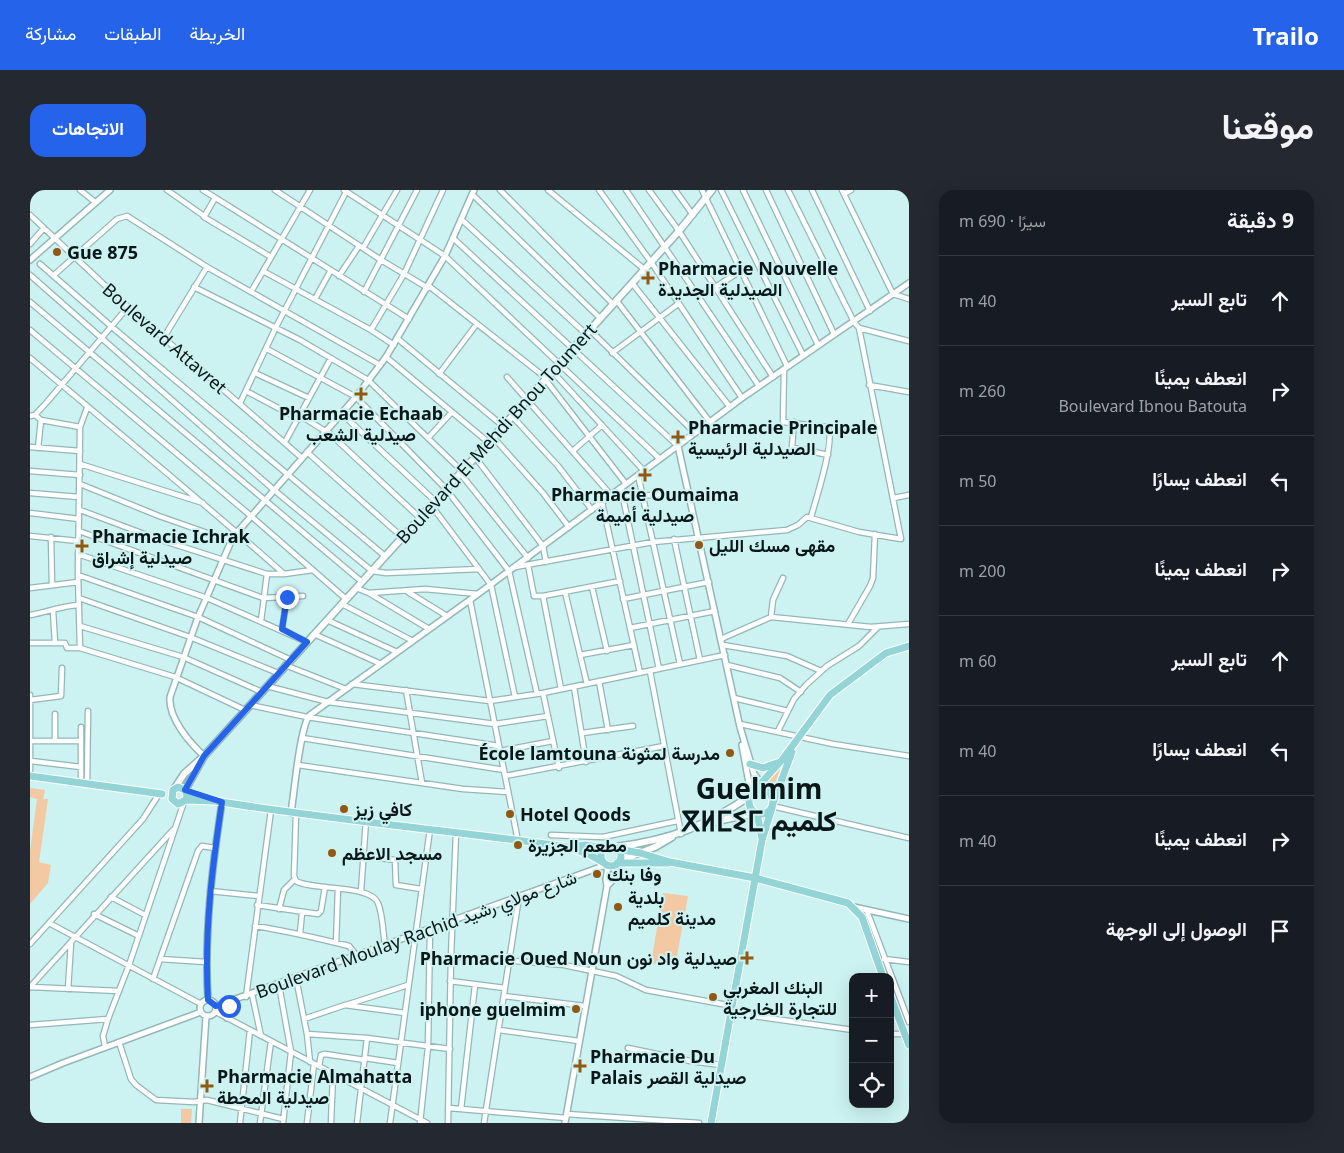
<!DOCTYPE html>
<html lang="ar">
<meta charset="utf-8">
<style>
body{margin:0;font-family:"Noto Sans",Vazirmatn,"Noto Sans Tifinagh",sans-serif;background:#242831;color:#f1f3f6;direction:rtl}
.controls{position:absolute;right:15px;bottom:15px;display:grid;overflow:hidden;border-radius:10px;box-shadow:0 5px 20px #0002}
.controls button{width:45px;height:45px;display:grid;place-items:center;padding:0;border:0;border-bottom:1px solid #363941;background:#171b24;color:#f1f3f6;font:25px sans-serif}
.stop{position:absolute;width:15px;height:15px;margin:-11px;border:4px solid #2563eb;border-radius:50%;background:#fff}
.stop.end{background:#2563eb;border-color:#fff;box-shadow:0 1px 5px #0008}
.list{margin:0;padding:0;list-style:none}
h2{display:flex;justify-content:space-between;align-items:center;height:65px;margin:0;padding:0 20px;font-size:21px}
h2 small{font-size:16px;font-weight:400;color:#9ea1a6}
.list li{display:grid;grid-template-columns:32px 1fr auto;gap:15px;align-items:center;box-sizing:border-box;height:90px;padding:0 20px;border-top:1px solid #363941}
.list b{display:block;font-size:19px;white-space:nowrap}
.list p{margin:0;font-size:16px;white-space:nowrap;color:#9ea1a6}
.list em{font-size:16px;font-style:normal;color:#9ea1a6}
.icon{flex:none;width:28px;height:28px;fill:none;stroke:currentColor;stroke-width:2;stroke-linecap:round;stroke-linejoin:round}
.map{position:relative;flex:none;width:879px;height:933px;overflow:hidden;direction:ltr;border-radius:15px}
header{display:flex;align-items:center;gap:30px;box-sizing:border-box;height:70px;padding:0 25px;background:#2563eb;color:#fff}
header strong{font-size:24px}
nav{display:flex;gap:28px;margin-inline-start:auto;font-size:18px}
.intro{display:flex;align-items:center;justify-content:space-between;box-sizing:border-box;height:120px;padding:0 30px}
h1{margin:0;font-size:35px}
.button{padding:12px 22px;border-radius:15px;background:#2563eb;color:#fff;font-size:18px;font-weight:700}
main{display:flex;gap:30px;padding:0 30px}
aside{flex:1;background:#171b24;border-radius:15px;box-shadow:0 5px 20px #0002}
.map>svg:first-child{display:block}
.green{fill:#f2c9a2}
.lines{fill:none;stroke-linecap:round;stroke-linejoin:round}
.minor-casing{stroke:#93b7b8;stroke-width:7}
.tertiary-casing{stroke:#93b7b8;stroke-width:8}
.secondary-casing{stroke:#93b7b8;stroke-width:9}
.primary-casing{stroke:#fff;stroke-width:9}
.minor{stroke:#fff;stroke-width:4.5}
.tertiary{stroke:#fff;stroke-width:5}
.secondary{stroke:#fff;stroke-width:6}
.primary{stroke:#93d4d6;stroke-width:7}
.route{stroke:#2563eb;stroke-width:6}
.poi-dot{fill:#915813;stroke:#ccf2f2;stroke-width:2}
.labels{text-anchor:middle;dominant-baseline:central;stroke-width:4;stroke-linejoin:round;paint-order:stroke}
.poi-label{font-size:18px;font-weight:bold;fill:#091718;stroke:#ccf2f2;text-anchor:start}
.street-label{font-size:18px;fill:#091718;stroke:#ccf2f2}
.town-label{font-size:28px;font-weight:bold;fill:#091718;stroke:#ccf2f2}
</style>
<header>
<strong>Trailo</strong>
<nav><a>الخريطة</a><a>الطبقات</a><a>مشاركة</a></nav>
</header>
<div class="intro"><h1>موقعنا</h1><a class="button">الاتجاهات</a></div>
<main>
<aside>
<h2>9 دقيقة<small>سيرًا · 690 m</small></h2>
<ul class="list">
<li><svg class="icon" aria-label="ahead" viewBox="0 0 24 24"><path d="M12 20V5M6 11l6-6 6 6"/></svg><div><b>تابع السير</b></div><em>40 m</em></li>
<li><svg class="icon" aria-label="right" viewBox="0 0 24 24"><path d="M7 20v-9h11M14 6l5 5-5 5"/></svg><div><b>انعطف يمينًا</b><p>Boulevard Ibnou Batouta</p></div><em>260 m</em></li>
<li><svg class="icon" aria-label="left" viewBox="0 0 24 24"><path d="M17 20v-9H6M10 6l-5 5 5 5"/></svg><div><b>انعطف يسارًا</b></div><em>50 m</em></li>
<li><svg class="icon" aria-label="right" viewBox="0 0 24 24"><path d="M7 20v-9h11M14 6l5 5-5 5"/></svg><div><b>انعطف يمينًا</b></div><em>200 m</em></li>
<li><svg class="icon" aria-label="ahead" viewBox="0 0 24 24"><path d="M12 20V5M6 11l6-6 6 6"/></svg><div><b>تابع السير</b></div><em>60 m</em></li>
<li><svg class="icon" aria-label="left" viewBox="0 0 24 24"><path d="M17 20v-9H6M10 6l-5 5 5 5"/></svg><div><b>انعطف يسارًا</b></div><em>40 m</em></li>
<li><svg class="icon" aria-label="right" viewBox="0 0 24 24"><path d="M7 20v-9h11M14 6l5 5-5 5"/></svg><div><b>انعطف يمينًا</b></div><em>40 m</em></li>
<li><svg class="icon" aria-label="arrive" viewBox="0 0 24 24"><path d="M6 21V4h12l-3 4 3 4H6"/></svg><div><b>الوصول إلى الوجهة</b></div></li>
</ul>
</aside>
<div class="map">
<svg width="879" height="933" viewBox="0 0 879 933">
<rect width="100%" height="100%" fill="#ccf2f2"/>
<path class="green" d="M754 569 741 604 733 595Z
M0 598 15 600 13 609H18L9 672 21 675 18 693 0 714V661L7 609 0 607Z
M633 703 658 706 645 777 621 773Z
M151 919H162L161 933H151Z"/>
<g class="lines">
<g class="minor-casing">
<path id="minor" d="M50 0 65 12
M137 0 174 26
M173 0 379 129
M245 0 351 70 398 98
M314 0 415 66 630 269
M470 0 583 114
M518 0 614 79
M569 0 621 72 712 208
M596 0 729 196
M619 0 649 41 743 187
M645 0 663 25
M672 0 757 176
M691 0 773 165
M713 0 788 155
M736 0 804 144
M782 0 840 121
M812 0 863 104 879 109
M442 4 570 128
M814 4 821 0
M185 8 174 27 241 67
M0 25 98 117 272 268
M431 29 556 144
M423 48 648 256
M0 54 14 38
M333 58 367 0
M10 74 82 137 355 366
M233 81 341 140 364 155
M0 85 244 300 342 381 356 383 449 379
M24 85 87 29 97 26 177 77 350 175
M309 86 329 56
M602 93 700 217
M399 96 516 188
M164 97 270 150 338 190 432 281
M684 98 712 80
M221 102 280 0
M334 102 387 0
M285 109 301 80
M586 110 680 232
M0 112 332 392
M829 138 879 151
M0 140 221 326 316 409
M341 140 374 84 413 0
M560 140 665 243
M134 147 177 77
M368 149 473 236
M237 159 326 207 416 299 479 381 507 504
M582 163 648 114
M356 167 458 252
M0 168C85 240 171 310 254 384L283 380
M754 179 753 232 797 237C807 246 785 312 781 327
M522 181 614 281
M225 183 279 208
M409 184 446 135
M477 187 581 305
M515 189 596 294
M839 195 879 202
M216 201 269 229
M210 213 246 137 316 2
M311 223 405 311
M5 225 11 230 50 237
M0 226 5 225 17 212 98 117
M271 226 295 241
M482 226 528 276 562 320
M764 232 762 257 798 265
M296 240 390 328
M463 247 513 303 539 337
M398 248 422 222
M255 252 301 168
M0 257 50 261
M8 258 11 230
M544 260 572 235
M277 262 372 347
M445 267 513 356 516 372
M50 274 173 313
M0 281 50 285
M430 283 498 368
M608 285 650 474
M50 294 129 326 200 351
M591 298 629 479
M0 303 49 307
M594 306 659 304
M864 308 879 305
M572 312 610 483
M401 315 461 395 485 507
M50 320 125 348 237 384H254
M0 323 49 329
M49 341 233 408 273 406
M0 346 48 351
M21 347 22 394
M644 349 670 470
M48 364 177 408 277 452
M498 375 504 406H513
M485 377 623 352 757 340 768 335 777 327 829 342 871 349 829 138 824 132 758 0
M48 385 168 427 261 470
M562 397 577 461
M0 398 48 392
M326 398 339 403 399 439
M378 402 417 426
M535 402 557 494
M339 403 395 399 448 404
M49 408 160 447 248 483
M593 409 679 392
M440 410 488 651
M312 414 383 451
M23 421 25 453
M0 425C18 422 31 416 49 415
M741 427 743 410 753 388
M297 430 367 462
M231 431 237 384
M818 434 840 396 843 388 845 344
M50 436 153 467 232 502
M600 438 685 421
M252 439 257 407
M284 444 351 474
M691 449 741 427 841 437 879 434
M0 453H35L37 458H50L145 487 215 520
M693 455 757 466 791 481
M50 458 48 385 50 237 57 218
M550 465 604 455
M255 475 316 499
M697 475 750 488 771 502
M620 481 651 644
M569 491 578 540
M322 494 460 511 513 503 695 465
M237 496 298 512 465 534 518 526
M544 497 556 572
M531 499 513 406 590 391
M376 500 392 593
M513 503 529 578
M0 505V580
M704 508 758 521
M0 510 31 506 32 478
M220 515 277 527 469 556
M25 524V551
M710 534 803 554 879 566
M748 541 764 509 776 495 797 476 829 456 848 437
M552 543 603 536
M272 548 474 580
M1 551H51
M470 561 523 551
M1 571 51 577
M268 575 433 599 478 602
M475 586 634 556
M51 593V537
M57 594 58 521
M742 616 879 648
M266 624 264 686 266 691C283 701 340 694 348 713 353 725 353 743 355 756
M521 645 573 647 647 631
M334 666 365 670 366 695 391 699
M180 701 228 706
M331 702 336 630
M81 707 115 725
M227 715 288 724 291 721 295 697
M249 719 254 700 265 689
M837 721 879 832
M64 724 109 746
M19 733 171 814
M225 736C257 741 287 748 319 756L327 766
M270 743 272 723
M306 753 308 699
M0 754 113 629 129 604
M421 766 534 775 586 786 616 800 703 816
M130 769 176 772
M854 769 879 772
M266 788 277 844 280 872
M123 789 168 661 172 656 185 658
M420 791 475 798
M249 795 261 862 253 933
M0 797 143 640
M0 797 89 801
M38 799 41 753
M222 804 231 846
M474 806 555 816
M216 807 241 620
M316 815 378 795
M186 822 397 933
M702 823 823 840
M274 829 315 815 375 823
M0 835 78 829
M469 840 549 851
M277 844 337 848 420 859
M860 844H875
M89 852 101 889 106 895 126 910 164 912 177 910 253 929
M75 856 73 846 78 829 99 775 154 612
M598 858 660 871 691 875
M335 868 368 873
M289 876 291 865 295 864 335 870
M419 918 536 928
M431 919 445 795
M537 924 669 933
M210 933 220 840
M230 933 241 851
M277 933 284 874
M301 933 303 884
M327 933 337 848
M360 933 400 639
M390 933 398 857 400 739
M418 933 421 766 426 643
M454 933 489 707"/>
</g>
<g class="tertiary-casing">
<path id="tertiary" d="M0 70 80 0
M648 256 710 537 724 584 737 601
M712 555 721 604
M174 566C160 553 138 528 140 507L168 427 203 347 326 207 356 167 415 66 444 0
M261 623C264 605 270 534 280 525L448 404 712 208 879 93
M577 696 583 690 586 674
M824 717 879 729
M170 818a8 8 0 1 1 16 0a8 8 0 1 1-16 0Z
M178 810C174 743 182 678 192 612
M186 816 576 675
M197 828V823L201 812
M0 887 33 873 171 822
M169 933 176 826
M535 933 577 696 576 690 578 675"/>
</g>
<g class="secondary-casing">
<path id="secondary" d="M145 598 154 584 174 566 497 210 649 41 682 0
M155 600 174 566
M682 632 726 623
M585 657C640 650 674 637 720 606
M589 671 625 657 642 647"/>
</g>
<g class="primary-casing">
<path id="primary" d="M720 574 733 578 747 573
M0 586 132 604
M719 612a12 12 0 1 1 24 0a12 12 0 1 1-24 0Z
M723 602 752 570 800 505 856 463 879 456
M156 610 157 605 155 600 148 597 143 600 142 609 148 614 156 610 185 611 157 602
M185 611C301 630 420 640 537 657L560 665 574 673
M743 613 762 562
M727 624 732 648
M571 666a10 10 0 1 1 20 0a10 10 0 1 1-20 0Z
M537 657 555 655 575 658
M587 659 610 663 640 672 725 688 818 713 832 727 853 787
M587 673H638
M860 805 879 855
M681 933 732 650 742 618"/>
</g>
<use href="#minor" class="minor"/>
<use href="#tertiary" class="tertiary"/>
<use href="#secondary" class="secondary"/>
<use href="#primary" class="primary"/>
</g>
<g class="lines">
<path class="route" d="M199 816 202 812 186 816 178 810C174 743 182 678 192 612L155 600 174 566 277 452 252 439 257 407"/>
</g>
<g class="poi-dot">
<circle cx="27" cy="62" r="5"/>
<path d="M615.5 80.5h5v5h5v5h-5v5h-5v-5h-5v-5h5z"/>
<path d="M328.5 196.5h5v5h5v5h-5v5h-5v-5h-5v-5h5z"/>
<path d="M645.5 239.5h5v5h5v5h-5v5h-5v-5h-5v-5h5z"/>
<path d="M612.5 277.5h5v5h5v5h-5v5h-5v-5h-5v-5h5z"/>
<circle cx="669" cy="355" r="5"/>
<path d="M49.5 348.5h5v5h5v5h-5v5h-5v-5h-5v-5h5z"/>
<circle cx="700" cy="563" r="5"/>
<circle cx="314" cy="619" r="5"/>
<circle cx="480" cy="624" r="5"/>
<circle cx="488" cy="655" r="5"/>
<circle cx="302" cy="663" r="5"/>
<circle cx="567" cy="684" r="5"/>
<circle cx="588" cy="717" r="5"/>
<path d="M714.5 760.5h5v5h5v5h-5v5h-5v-5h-5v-5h5z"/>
<circle cx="683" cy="807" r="5"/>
<circle cx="546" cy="819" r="5"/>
<path d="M547.5 868.5h5v5h5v5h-5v5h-5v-5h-5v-5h5z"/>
<path d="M174.5 888.5h5v5h5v5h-5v5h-5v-5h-5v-5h5z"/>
</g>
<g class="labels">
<g class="poi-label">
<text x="37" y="62">Gue 875</text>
<text x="628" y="78">Pharmacie Nouvelle<tspan x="628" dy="21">الصيدلية الجديدة</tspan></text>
<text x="331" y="223" text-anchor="middle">Pharmacie Echaab<tspan x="331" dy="21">صيدلية الشعب</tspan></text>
<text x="658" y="237">Pharmacie Principale<tspan x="658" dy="21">الصيدلية الرئيسية</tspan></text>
<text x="615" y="304" text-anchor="middle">Pharmacie Oumaima<tspan x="615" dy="21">صيدلية أميمة</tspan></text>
<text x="62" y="346">Pharmacie Ichrak<tspan x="62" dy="21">صيدلية إشراق</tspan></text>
<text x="679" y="355">مقهى مسك الليل</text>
<text x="690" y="563" text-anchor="end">École lamtouna مدرسة لمثونة</text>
<text x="324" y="619">كافي زيز</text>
<text x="490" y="624">Hotel Qoods</text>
<text x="498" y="655">مطعم الجزيرة</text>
<text x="312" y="663">مسجد الاعظم</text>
<text x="577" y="684">وفا بنك</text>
<text x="598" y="707">بلدية<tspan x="598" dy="21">مدينة كلميم</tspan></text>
<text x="707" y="768" text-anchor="end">Pharmacie Oued Noun صيدلية واد نون</text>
<text x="693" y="797">البنك المغربي<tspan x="693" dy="21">للتجارة الخارجية</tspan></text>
<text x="536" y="819" text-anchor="end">iphone guelmim</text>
<text x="560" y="866">Pharmacie Du<tspan x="560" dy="21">Palais صيدلية القصر</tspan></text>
<text x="187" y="886">Pharmacie Almahatta<tspan x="187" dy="21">صيدلية المحطة</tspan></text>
</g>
<g class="street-label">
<text transform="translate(135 148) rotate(41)">Boulevard Attavret</text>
<text transform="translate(466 243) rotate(-48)">Boulevard El Mehdi Bnou Toumert</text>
<text transform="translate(386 744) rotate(-20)">Boulevard Moulay Rachid شارع مولاي رشيد</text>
</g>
<g class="town-label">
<text x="729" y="598">Guelmim<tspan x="729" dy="32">ⴳⵍⵎⵉⵎ كلميم</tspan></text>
</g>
</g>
</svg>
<div class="controls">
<button>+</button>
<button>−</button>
<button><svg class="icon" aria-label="locate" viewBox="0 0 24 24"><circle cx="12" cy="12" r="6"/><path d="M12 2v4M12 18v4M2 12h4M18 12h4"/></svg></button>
</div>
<div class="stop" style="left:199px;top:816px"></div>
<div class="stop end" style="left:257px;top:407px"></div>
</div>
</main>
